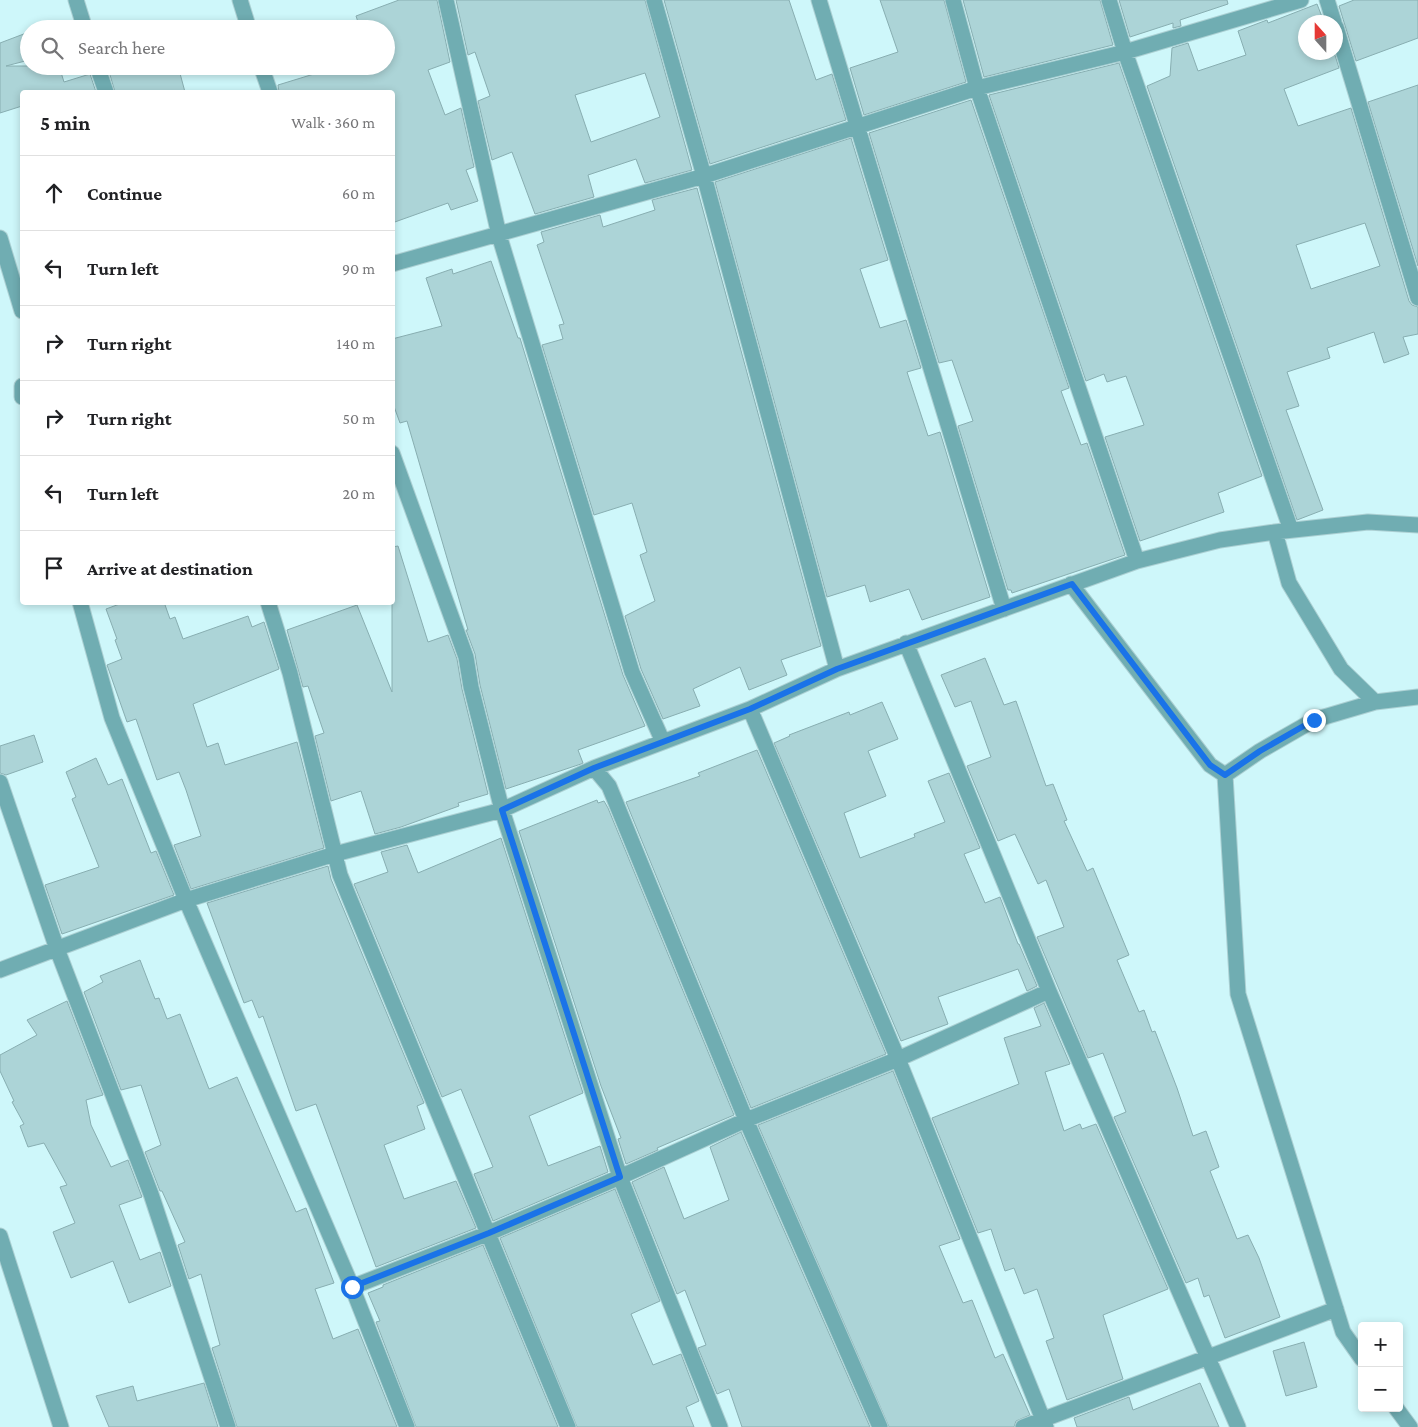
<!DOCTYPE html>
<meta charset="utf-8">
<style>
body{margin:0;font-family:"Crimson Pro",serif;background:#f6f6f6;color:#202124}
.controls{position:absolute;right:15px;bottom:15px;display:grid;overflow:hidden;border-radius:5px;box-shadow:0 2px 8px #0003}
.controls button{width:45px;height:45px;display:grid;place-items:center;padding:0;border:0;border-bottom:1px solid #e0e0e0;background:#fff;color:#202124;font:25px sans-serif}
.compass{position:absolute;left:1298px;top:15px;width:45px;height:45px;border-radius:50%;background:#fff;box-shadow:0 2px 8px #0003;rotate:339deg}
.stop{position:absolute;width:15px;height:15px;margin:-11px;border:4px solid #1a73e8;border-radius:50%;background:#fff}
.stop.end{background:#1a73e8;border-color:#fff;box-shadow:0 1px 5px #0008}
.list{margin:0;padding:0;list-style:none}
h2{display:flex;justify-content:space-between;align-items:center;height:65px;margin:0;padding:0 20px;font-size:21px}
h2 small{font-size:16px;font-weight:400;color:#757577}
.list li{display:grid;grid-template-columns:32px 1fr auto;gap:15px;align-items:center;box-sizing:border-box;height:75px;padding:0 20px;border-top:1px solid #e0e0e0}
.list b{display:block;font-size:19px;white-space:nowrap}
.list em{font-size:16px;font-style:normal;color:#757577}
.icon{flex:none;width:28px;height:28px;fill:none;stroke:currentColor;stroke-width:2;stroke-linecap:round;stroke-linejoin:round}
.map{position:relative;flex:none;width:1418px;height:1427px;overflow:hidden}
.search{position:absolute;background:#fff;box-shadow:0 2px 8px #0003;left:20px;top:20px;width:375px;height:55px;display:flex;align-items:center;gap:12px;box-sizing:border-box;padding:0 18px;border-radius:28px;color:#757577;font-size:19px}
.panel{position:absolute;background:#fff;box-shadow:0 2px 8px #0003;left:20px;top:90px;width:375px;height:515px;border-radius:5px}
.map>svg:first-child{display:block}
.building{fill:#acd4d7;stroke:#88aeb1;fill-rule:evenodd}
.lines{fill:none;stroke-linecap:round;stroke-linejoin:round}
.minor-casing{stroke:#acd0d3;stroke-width:17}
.minor{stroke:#70adb2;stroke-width:15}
.route{stroke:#1a73e8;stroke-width:6}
</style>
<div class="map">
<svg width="1418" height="1427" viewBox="0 0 1418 1427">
<rect width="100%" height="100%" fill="#cef7fa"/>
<path class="building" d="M399 0H437L450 62 428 70 445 115 461 108 474 167 466 170 478 201 451 210 448 203 392 223V92H279L278 85 340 66H386V29L352 28 359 25 356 16Z
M456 0H645L692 170 645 183 636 159 588 175 594 197 535 214 512 152 492 160 478 101 490 96 475 52 468 55ZM645 73 660 117 591 142 575 95Z
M664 0H789L816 80 832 74 846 120 710 164Z
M880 0H944L966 82 864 115 850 68 898 52Z
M963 0H1100L1113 45 984 77Z
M1119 0H1227L1228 4 1180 20 1181 26 1173 28V23L1130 37Z
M1354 0H1418V38L1356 61 1339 6Z
M1317 4 1324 22H1306V52H1334L1339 68 1284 89 1298 126 1351 108 1409 301 1412 305 1418 307V334L1403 337 1409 354 1384 363 1374 332 1327 348 1330 358 1287 372 1299 406 1286 410 1323 510 1297 520 1147 86 1170 76 1172 48 1188 43 1198 71 1246 55 1238 31 1267 20 1268 23ZM1365 223 1380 266 1311 289 1296 245Z
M29 32V60L6 66H59L64 82 90 74 96 92H22V106L0 113V43Z
M1119 63 1262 476 1218 493 1224 512 1140 541 1105 437 1144 425 1126 376 1107 382 1104 374 1086 381 989 95Z
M112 66H178L185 92H115L108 68Z
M1418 85V266L1368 102Z
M971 100 1069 388 1061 391 1081 445 1087 443 1125 555 1012 593 1011 590H1008L958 426 973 421 952 360 939 363 869 133Z
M851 138 888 260 860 269 880 328 906 320 921 368 907 372 928 436 940 432 990 597 922 620 909 589 870 602 865 585 827 597 715 182Z
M697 188 821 646 781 660 787 675 749 690 740 667 693 689 700 706 663 719 641 669 625 616 655 601 640 555 647 552 632 503 594 515 542 345 563 339 559 325 564 324 537 245 544 242 541 232 600 215 603 227 655 210 652 200Z
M491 261 518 338H520L623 675 645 726 578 750 583 763 581 764 506 789 480 685 475 654 466 630H468L407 421 400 423 392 401V339L442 326 426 278 452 269 453 274Z
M398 546 428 642 448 635 457 659 462 689 488 794 458 803 459 806 401 827 375 834 361 791 331 801 315 736 324 733 308 686 303 687 287 630 357 605 392 692V547Z
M125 602H164L170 619 175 617 183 639 248 616 252 627 264 622 279 669 193 704 207 747 218 743 225 765 297 742 324 848 191 889 174 845 201 836 186 790 179 772 157 780 136 719 127 722 107 665 122 659 115 640 117 639 106 609Z
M985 658 1004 705 1016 701 1046 786 1053 784 1067 820 1064 821 1087 871 1093 868 1129 955 1117 960 1139 1012 1144 1010 1152 1032 1155 1031 1177 1088 1193 1136 1206 1131 1219 1167 1210 1171 1237 1239 1248 1235 1259 1258 1280 1317 1225 1338 1209 1295 1204 1297 1198 1278 1186 1283 1114 1117 1126 1112 1103 1053 1088 1058 1037 937 1064 927 1046 880 1038 884 1015 834 998 841 967 766 991 757 971 701 955 707 941 675Z
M882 702 898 739 868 751 886 796 844 813 860 858 915 837 914 834 945 822 928 781 949 773 980 848 964 854 985 903 1000 897 1018 944H1019L1037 986 1027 991 1018 969 938 997 948 1024 901 1041 774 743 790 736 789 735 849 712 850 715Z
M34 735 43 762 6 775 0 773V746Z
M757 750 886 1054 751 1108 626 802 700 776 698 773Z
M96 758 108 785 122 779 151 853 156 851 174 895 62 934 45 885 99 867 72 799 76 797 66 772Z
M597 800 598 803 604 801 608 808 734 1115 657 1148 658 1150 626 1164 618 1139 621 1138 601 1086 519 831Z
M501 838 583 1093 529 1116 548 1166 600 1146 608 1172 493 1221 474 1174 493 1167 461 1089 442 1097 354 884 388 872 381 852 407 845 418 873Z
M328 866 331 879 424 1103 417 1106 425 1129 384 1145 404 1199 456 1181 476 1228 376 1267 316 1104 296 1111 263 1016 259 1018 252 1000 244 1003 207 903Z
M140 960 155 999 159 998 167 1019 180 1014 209 1089 237 1077 296 1212 306 1208 334 1283 315 1289 333 1339 358 1329 397 1427H237L212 1348 220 1345 201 1274 189 1279 178 1245 185 1242 162 1191H160L145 1152 161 1145 141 1085 121 1090 84 992 103 982 100 976Z
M67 1001 103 1095 86 1100 91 1125 111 1167 128 1160 142 1197 119 1205 140 1260 160 1252 171 1286 129 1303 113 1261 71 1278 53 1232 75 1223 60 1187 67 1185 44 1143 28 1147 20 1126 24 1124 12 1102 14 1101 0 1071V1055L37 1035 27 1020Z
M1044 1003 1070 1064 1045 1072 1064 1131 1080 1124 1082 1129 1096 1124 1168 1289 1103 1315 1123 1379 1067 1400 1046 1341 1054 1338 1037 1289 1024 1294 1014 1268 1005 1271 991 1229 978 1233 932 1118 1019 1084 1004 1038 1041 1026 1034 1008Z
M893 1071 960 1239 939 1246 963 1303 972 1300 995 1358 1003 1354 1030 1415 1016 1421 1014 1427H889L758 1125Z
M741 1132 870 1427H742L729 1389 717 1394 698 1348 706 1345 685 1290 677 1294 632 1182 664 1167 684 1219 729 1200 710 1147Z
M615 1189 660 1301 631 1314 653 1365 681 1354 699 1401 686 1407 694 1427H577L500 1238Z
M483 1245 558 1427H416L376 1322 380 1321 368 1293 383 1287V1285Z
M1304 1342 1317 1387 1286 1396 1273 1351Z
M204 1383 218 1427H109L96 1396 133 1386 137 1401Z
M1200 1383 1219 1427H1077L1074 1418 1129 1397 1133 1410Z"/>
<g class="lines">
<g class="minor-casing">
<path id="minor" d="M76 0 85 29
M240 0 249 29
M446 0 499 235 632 672 663 742
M654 0 704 176 837 669
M819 0 1004 609
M953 0 977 88 1137 561
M1109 0 1125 52 1291 530
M1327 0 1334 22
M1336 27 1418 298
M97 66 106 92
M261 66 270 92
M0 238 22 311
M392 264 704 176 977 88 1125 52 1301 0
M22 386V397
M392 453 466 657 471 687 502 810 620 1177 720 1427
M1275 532 1289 583 1341 669 1375 702
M1071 584 1210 765 1225 775 1238 994 1343 1332 1362 1359
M80 602 112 718 186 900 352 1287 407 1427
M268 602 290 673 340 875 568 1427
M906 643 1049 991 1238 1427
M750 709 898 1059 1046 1427
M594 768 609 786 746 1120 880 1427
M1225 775 1260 751 1314 720 1375 702 1418 697
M0 782 57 949 151 1194 228 1427
M0 970 186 900 335 854 502 810 594 768 750 709 837 669 1137 561 1220 540 1275 532 1368 522 1418 525
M0 1236 61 1427
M352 1287 489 1233 620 1177 746 1120 898 1059 1049 991
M1396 1408 1410 1427
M1023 1427 1336 1309"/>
</g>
<use href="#minor" class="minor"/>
</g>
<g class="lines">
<path class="route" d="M352 1287 489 1233 620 1177 502 810 594 768 750 709 837 669 1072 584 1210 765 1225 775 1260 751 1314 720"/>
</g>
</svg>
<div class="controls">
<button>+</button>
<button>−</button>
</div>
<svg class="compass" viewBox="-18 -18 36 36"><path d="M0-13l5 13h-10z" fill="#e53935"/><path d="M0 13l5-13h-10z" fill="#757577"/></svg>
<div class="stop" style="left:352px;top:1287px"></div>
<div class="stop end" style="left:1314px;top:720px"></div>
<div class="search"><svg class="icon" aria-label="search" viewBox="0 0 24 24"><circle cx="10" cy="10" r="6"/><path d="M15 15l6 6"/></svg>Search here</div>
<section class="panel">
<h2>5 min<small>Walk · 360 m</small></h2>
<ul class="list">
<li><svg class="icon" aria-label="ahead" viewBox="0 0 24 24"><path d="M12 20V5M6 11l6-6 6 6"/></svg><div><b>Continue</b></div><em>60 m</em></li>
<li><svg class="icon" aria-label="left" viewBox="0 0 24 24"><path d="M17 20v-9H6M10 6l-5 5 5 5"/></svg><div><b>Turn left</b></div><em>90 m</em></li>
<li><svg class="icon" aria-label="right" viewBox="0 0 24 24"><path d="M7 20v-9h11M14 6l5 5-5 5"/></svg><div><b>Turn right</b></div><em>140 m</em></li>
<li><svg class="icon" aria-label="right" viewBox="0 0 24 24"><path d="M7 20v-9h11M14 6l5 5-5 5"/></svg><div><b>Turn right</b></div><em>50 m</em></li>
<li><svg class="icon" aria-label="left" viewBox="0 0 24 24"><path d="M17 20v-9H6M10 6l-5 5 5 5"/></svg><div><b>Turn left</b></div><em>20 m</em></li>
<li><svg class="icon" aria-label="arrive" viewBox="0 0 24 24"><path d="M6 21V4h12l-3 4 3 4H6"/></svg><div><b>Arrive at destination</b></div></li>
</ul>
</section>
</div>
